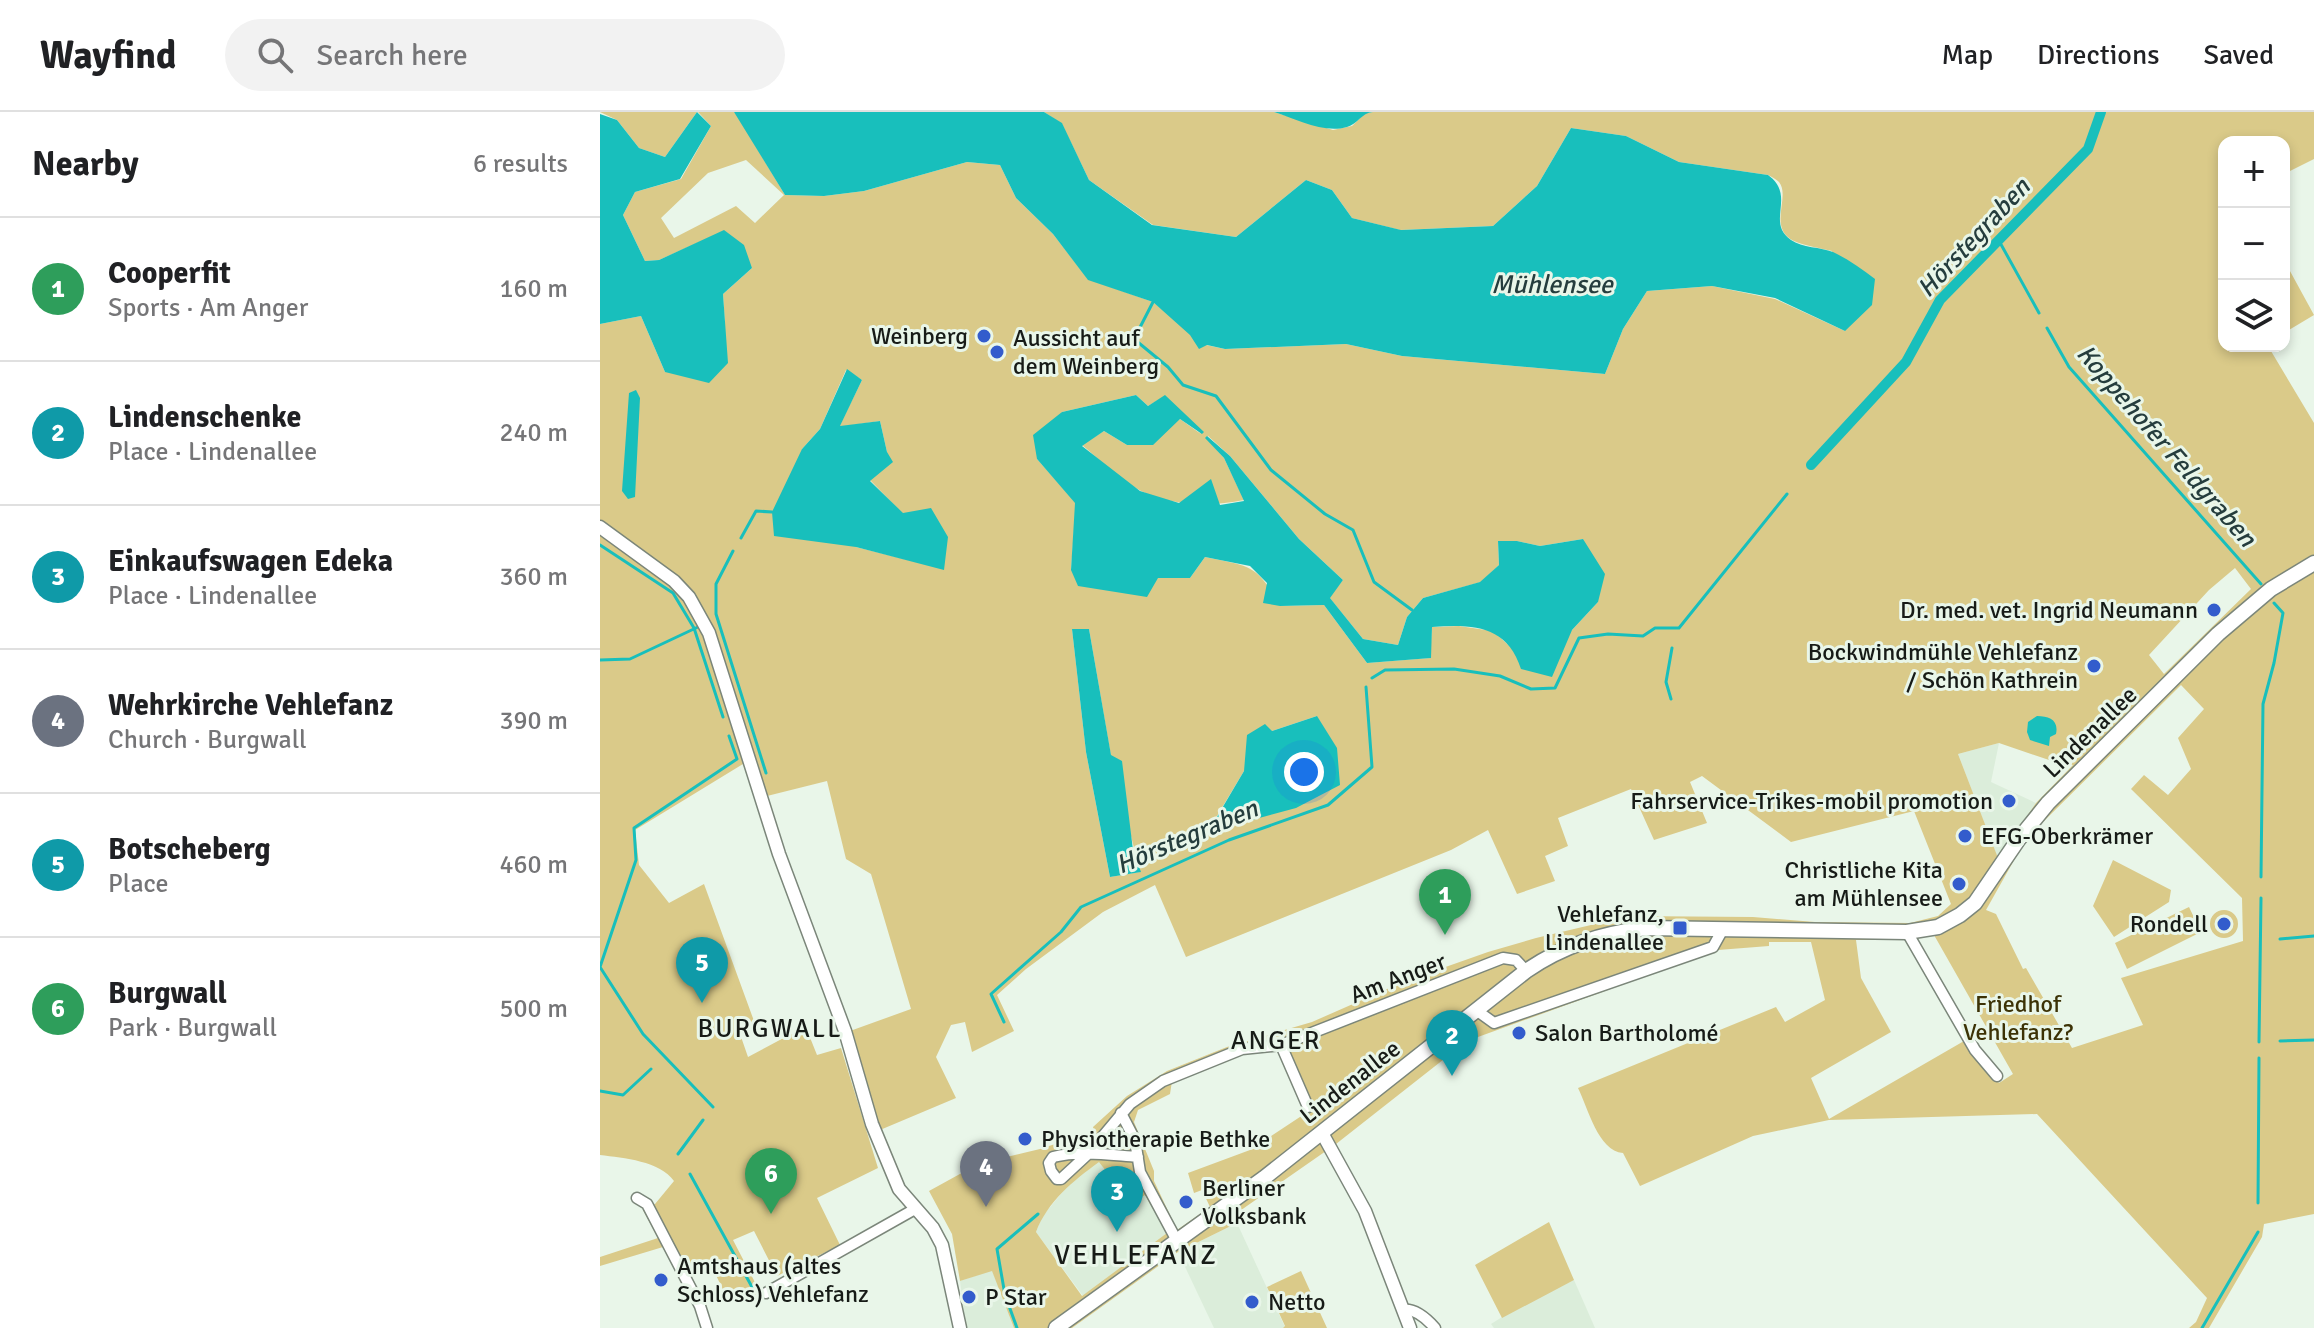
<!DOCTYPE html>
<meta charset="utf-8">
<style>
body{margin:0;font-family:Signika,sans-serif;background:#f2f2f2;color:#202124}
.controls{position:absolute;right:24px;top:24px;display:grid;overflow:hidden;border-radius:16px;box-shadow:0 4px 12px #0003}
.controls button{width:72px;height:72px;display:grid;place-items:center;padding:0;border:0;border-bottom:2px solid #e0e0e0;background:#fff;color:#202124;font:40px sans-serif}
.you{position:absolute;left:704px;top:660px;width:28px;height:28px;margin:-20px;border:6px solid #fff;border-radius:50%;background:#1a73e8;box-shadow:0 0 0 12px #1a73e833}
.badge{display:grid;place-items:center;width:52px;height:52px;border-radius:50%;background:#335ccc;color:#fff;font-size:26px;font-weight:700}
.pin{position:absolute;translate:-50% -66px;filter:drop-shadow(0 2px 4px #0008)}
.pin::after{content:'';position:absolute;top:42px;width:28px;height:24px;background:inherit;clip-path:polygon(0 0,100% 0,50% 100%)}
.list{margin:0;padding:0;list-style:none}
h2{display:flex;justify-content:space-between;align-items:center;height:104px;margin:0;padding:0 32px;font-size:34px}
h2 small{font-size:26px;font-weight:400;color:#757577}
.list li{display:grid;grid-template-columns:52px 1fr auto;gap:24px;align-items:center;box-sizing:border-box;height:144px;padding:0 32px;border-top:2px solid #e0e0e0}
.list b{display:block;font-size:30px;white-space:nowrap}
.list p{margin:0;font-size:26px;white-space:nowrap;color:#757577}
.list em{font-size:26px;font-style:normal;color:#757577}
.icon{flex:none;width:44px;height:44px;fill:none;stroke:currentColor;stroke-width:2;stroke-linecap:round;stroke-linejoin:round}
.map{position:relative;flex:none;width:1714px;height:1216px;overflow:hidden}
header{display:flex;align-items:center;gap:48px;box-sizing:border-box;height:112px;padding:0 40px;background:#fff;border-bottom:2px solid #e0e0e0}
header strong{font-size:38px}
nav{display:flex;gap:44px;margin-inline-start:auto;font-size:28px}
.search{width:560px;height:72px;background:#f2f2f2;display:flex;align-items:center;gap:20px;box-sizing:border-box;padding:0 28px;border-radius:44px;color:#757577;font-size:30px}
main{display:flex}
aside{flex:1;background:#fff}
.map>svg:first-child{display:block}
.built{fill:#dbedda}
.green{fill:#daca89;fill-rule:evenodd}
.water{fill:#18bfbc}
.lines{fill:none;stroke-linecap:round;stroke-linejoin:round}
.stream{stroke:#18bfbc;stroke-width:3}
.canal{stroke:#18bfbc;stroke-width:10}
.minor-casing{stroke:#7b867a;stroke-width:13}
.tertiary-casing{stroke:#7b867a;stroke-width:15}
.secondary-casing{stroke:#7b867a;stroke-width:17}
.minor{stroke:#fff;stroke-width:10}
.tertiary{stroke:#fff;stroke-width:12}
.secondary{stroke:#fff;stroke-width:14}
.poi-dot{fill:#335ccc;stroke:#e9f6e9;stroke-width:3}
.labels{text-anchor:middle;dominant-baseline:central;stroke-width:6;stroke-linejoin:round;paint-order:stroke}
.poi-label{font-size:24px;fill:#171b17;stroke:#e9f6e9;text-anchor:start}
.street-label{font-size:24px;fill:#171b17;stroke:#e9f6e9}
.park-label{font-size:24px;fill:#3c3206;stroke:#e9f6e9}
.water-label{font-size:26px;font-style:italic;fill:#253d3d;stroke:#e9f6e9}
.neighbourhood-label{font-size:26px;letter-spacing:2px;fill:#171b17;stroke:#e9f6e9}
.quarter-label{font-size:28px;letter-spacing:2px;fill:#171b17;stroke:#e9f6e9}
</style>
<header>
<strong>Wayfind</strong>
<div class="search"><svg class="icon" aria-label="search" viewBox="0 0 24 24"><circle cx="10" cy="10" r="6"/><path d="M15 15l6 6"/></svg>Search here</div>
<nav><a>Map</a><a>Directions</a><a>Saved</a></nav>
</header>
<main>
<aside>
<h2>Nearby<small>6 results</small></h2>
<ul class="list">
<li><span class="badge" style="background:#2e9e5b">1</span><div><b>Cooperfit</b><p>Sports · Am Anger</p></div><em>160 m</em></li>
<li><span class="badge" style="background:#0f9aa8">2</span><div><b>Lindenschenke</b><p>Place · Lindenallee</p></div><em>240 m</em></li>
<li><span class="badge" style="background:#0f9aa8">3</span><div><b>Einkaufswagen Edeka</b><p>Place · Lindenallee</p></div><em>360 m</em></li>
<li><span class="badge" style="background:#6b7280">4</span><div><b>Wehrkirche Vehlefanz</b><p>Church · Burgwall</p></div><em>390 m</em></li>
<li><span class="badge" style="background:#0f9aa8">5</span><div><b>Botscheberg</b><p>Place</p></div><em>460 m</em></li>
<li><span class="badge" style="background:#2e9e5b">6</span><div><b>Burgwall</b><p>Park · Burgwall</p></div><em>500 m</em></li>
</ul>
</aside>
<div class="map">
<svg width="1714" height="1216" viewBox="0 0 1714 1216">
<rect width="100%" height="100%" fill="#e9f6e9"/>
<path class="built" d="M1399 631 1391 670 1436 691 1398 747 1358 642Z
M499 1049 531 1090 545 1082 567 1121 483 1184 436 1120 442 1105 469 1072Z
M637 1111 685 1215 683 1216H614L578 1140Z
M392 1158 414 1216H366L360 1169Z
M974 1168 995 1216H894L891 1212 918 1195Z"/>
<path class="green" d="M0 0H97L65 45 39 36 17 8Z
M98 0H134L137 3 185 83 224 84 264 79 367 50 400 53 416 86 453 122 488 167 553 190 606 233 625 237 746 232 802 244 1005 262 1023 217 1047 179 1112 174 1175 187 1245 219 1232 139C1220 136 1205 134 1194 129 1167 116 1191 85 1179 70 1176 67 1172 65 1168 63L1079 50 1026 24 971 16 937 74 893 114 800 118 752 106 732 78 706 68 636 125 553 113 489 68 462 12 444 0H674L733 18 752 14 765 1 773 0H1714V47L1684 62V30H1624V234H1668L1714 311V1102L1664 1112 1662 1125 1609 1216H1589L1596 1210 1607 1186 1437 1002 1229 1008 1153 1024 1040 1074 1023 1041C998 1039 988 996 978 976L1176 895 1185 910 1225 888 1211 830H1169V834L1118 838 867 929 736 1032 634 1103 637 1111 578 1140 472 1216H414L392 1159 360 1169 352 1122 329 1079 378 1052 440 1037 494 1019 493 1015 527 984 567 959 627 935 712 910 803 870 888 840 936 826 1029 804 1153 805 1215 810 1310 811 1338 804 1351 792 1314 699 1191 730 1102 664 1090 670 1107 711 1054 728 1031 677 958 706 968 734 945 744 955 769 917 782 888 718 851 738 586 845 555 773 503 800 426 857 397 883 414 919 372 940 365 910 351 913 336 945 356 986 280 1018 250 919 311 897 271 762 246 747 227 669 155 687 143 652 35 718 39 753 69 791 104 772 154 909 139 919 148 945 191 922 209 923 217 943 241 936 278 1056 217 1086 240 1133 177 1164 154 1119 133 1128 160 1180 151 1192 144 1180 128 1188 112 1155 91 1165 111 1216 97 1197 63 1135 0 1154V1145L58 1126 43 1098 55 1092 74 1069C60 1049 24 1046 0 1043V212L41 204 65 260 125 212 123 182 152 156 124 119 59 148 45 149 23 103 35 80 81 67 111 14ZM146 48 184 83 155 111 136 94 74 126 61 106 108 61ZM246 258 262 268 239 315 280 309 287 340 270 368 303 402 344 457 256 435 202 337 220 317ZM536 283 548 294 565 284 601 322 580 307 527 333 504 319 482 333C500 348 520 368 541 379 572 394 611 395 644 388L624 346 606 326 608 324 630 344 699 427 743 468 729 485 763 527 798 533 807 505 823 486 881 470 899 453 898 429H917L940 434 983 427 998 490 972 518 915 539 893 519 859 514 832 515 830 546 767 551 724 493 680 494C656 451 651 455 605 445L590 466H558L471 458 476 391 437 347 462 300ZM1635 456 1651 477 1564 562 1549 543 1609 478ZM472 517H489L511 644 540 760 510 765 486 640ZM1581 573 1604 597 1578 626 1591 657 1568 683 1544 663 1531 677 1642 786 1643 829 1521 866 1543 913 1472 936 1426 856 1423 857 1396 802 1386 798 1422 734 1444 709ZM717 604 608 719 644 659 672 619ZM1399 631 1455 650 1473 653 1436 691 1398 746 1358 642ZM1334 823 1413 962 1399 971 1364 929 1229 1007 1211 966 1291 920 1261 866 1256 828H1305ZM686 937 712 997 650 1038 588 1061 594 1081 602 1078 610 1095 577 1118 554 1069V1059L534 1010 538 998 570 982 572 969 641 942ZM499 1050 531 1091 545 1083 567 1121 482 1184 436 1120C448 1089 473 1069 499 1050Z
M1684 148 1714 203 1684 221Z
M1513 748 1571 778 1569 790 1514 825 1493 794Z
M1589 795 1601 820 1527 857 1515 831Z
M1610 812a14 14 0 1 1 28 0a14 14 0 1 1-28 0Z
M949 1110 974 1168 902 1206 875 1153Z
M701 1159 727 1216H683L685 1214 667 1175Z"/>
<path class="water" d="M97 0 111 14 80 67 35 80 23 103 45 149 59 148 124 118 144 133 152 156 123 182 128 251 109 271 65 260 41 204 0 212V2L17 8 39 36 65 45Z
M134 0H444L462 11 489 68 552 113 636 125 706 68 732 78 752 106 801 118 893 114 937 74 971 16 1026 24 1079 50 1168 63C1197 84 1165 110 1191 128 1202 136 1221 135 1233 140 1248 147 1262 157 1275 167L1272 193 1245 219 1175 186 1112 174 1047 179 1023 217 1005 262 802 244 746 232 625 237 607 233 599 237 590 223 553 190 488 168 453 122 416 86 400 53 367 50 264 79 224 84 185 83Z
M674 0H773C761 1 758 12 747 15 724 22 696 7 674 0Z
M247 257 262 268 240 314 280 309 287 340 293 350 270 369 303 401 331 396 348 425 344 458 256 435 174 424 172 400 202 337 220 317Z
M36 278 40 286 35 385 28 387 22 379 29 281Z
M536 283 548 294 565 283 604 320 602 322 580 307 553 333H527L504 319 482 334 540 379 579 391 611 367 620 393 644 389 624 346 605 326 607 324 630 344 699 427 743 468 730 486 763 527 798 533 807 505 823 486 880 470 899 453 898 429H917L940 434 983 427 1005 462 998 490 972 518 952 565 921 557C907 513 872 512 832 515L831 546 767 551 724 493 680 494 663 491 667 471 650 454 605 445 590 466H558L547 485 478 474 471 458 475 391 437 347 433 323 462 300Z
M472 517H489L511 643 522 649 533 738 541 760 510 765 486 640Z
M717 604 737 636 740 673 696 696 608 720 644 659 647 623 665 612 672 619Z
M1437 604C1449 604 1459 608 1456 622L1450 625 1449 634 1430 628 1427 620 1428 610Z"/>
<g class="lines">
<path class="stream" d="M1398 127 1439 201
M553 190 534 227 568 255 583 273 616 284 671 358 725 402 753 418 774 470 812 498
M1447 216 1469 255 1661 472
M141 426 156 399 172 400
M0 433 73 481 94 516 123 605
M133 439 116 472V502L166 661
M0 548 30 547 98 515
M772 566 785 558 854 557 900 564 931 577 955 576 979 526 1008 522 1043 524 1055 516H1079L1187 382
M1071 587 1066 570 1072 536
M1661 765 1663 592 1674 551 1683 501 1674 491
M1680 827 1714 824
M404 910 391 882 461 820 481 795 629 728 728 693 772 655 766 575
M1680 929 1714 928
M1659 930 1661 786
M0 979 23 983 51 957
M113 995 43 922 0 855 36 748 34 716 137 647 129 624
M78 1042 103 1008
M90 1062 152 1175
M1658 1091 1659 946
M417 1216 405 1183 397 1137 438 1102
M1602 1216 1658 1120"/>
<path class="canal" d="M1211 353 1306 250 1340 188 1488 37 1501 0"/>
<g class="minor-casing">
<path id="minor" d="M1307 820 1375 938 1397 964
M876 898 894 911 1113 835 1123 817
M681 933 708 995
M521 1001 535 1028 540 1060 577 1129
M538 1045C510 1043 480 1038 453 1045L449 1051 451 1059 457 1067H461L488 1042 530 992 563 969 642 937 681 933 903 846 916 848 926 859
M37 1086 47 1092 100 1194 107 1216
M166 1181 315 1097
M803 1198C815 1196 827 1207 835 1216"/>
</g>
<g class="tertiary-casing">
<path id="tertiary" d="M0 415 74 469 89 485 109 521 179 742 245 919 272 1012 299 1077 333 1116 342 1133 360 1216
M722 1021 765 1099 810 1216"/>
</g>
<g class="secondary-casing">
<path id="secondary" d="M456 1216 664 1066 926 859C964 833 1001 822 1046 816L1307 820 1338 815 1360 803 1375 791 1418 728 1448 691 1618 522 1671 477 1714 451"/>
</g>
<use href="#minor" class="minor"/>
<use href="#tertiary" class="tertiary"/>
<use href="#secondary" class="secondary"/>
</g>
<g class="poi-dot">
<circle cx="384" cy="224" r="8"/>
<circle cx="397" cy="240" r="8"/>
<circle cx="1614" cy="498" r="8"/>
<circle cx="1494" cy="554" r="8"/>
<circle cx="1409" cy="689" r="8"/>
<circle cx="1365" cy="724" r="8"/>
<circle cx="1359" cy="772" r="8"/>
<circle cx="1624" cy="812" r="8"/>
<rect x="1072" y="808" width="16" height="16" rx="4"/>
<circle cx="919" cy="921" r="8"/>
<circle cx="425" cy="1027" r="8"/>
<circle cx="586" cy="1090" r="8"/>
<circle cx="61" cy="1168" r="8"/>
<circle cx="369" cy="1185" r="8"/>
<circle cx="652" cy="1190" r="8"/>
</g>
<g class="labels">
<g class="poi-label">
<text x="368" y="224" text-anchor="end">Weinberg</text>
<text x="413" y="226">Aussicht auf<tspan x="413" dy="28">dem Weinberg</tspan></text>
<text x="1598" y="498" text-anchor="end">Dr. med. vet. Ingrid Neumann</text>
<text x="1478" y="540" text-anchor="end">Bockwindmühle Vehlefanz<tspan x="1478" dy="28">/ Schön Kathrein</tspan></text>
<text x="1393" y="689" text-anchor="end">Fahrservice-Trikes-mobil promotion</text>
<text x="1381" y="724">EFG-Oberkrämer</text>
<text x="1343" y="758" text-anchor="end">Christliche Kita<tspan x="1343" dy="28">am Mühlensee</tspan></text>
<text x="1064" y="802" text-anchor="end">Vehlefanz,<tspan x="1064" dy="28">Lindenallee</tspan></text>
<text x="1608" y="812" text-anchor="end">Rondell</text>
<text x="935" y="921">Salon Bartholomé</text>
<text x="441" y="1027">Physiotherapie Bethke</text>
<text x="602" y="1076">Berliner<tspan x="602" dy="28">Volksbank</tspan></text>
<text x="77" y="1154">Amtshaus (altes<tspan x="77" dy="28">Schloss) Vehlefanz</tspan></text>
<text x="385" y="1185">P Star</text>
<text x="668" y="1190">Netto</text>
</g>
<g class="street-label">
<text transform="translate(1490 620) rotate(-44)">Lindenallee</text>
<text transform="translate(798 866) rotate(-21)">Am Anger</text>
<text transform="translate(750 970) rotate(-38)">Lindenallee</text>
</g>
<g class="park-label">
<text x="1418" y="892">Friedhof<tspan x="1418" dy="28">Vehlefanz?</tspan></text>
</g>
<g class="water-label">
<text transform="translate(1374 126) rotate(-47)">Hörstegraben</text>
<text x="952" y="173">Mühlensee</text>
<text transform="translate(1566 334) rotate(49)">Koppehofer Feldgraben</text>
<text transform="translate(587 725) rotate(-23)">Hörstegraben</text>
</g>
<g class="neighbourhood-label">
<text x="170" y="917">BURGWALL</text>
<text x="676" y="929">ANGER</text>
</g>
<g class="quarter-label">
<text x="536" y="1143">VEHLEFANZ</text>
</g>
</g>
</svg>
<div class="controls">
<button>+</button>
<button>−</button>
<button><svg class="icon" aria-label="layers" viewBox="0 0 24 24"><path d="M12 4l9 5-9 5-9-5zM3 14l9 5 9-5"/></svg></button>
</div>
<div class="you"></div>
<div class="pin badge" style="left:845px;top:823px;background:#2e9e5b">1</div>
<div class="pin badge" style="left:852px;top:964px;background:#0f9aa8">2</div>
<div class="pin badge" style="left:517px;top:1120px;background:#0f9aa8">3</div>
<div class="pin badge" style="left:386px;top:1095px;background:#6b7280">4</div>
<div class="pin badge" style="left:102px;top:891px;background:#0f9aa8">5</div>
<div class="pin badge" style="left:171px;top:1102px;background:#2e9e5b">6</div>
</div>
</main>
